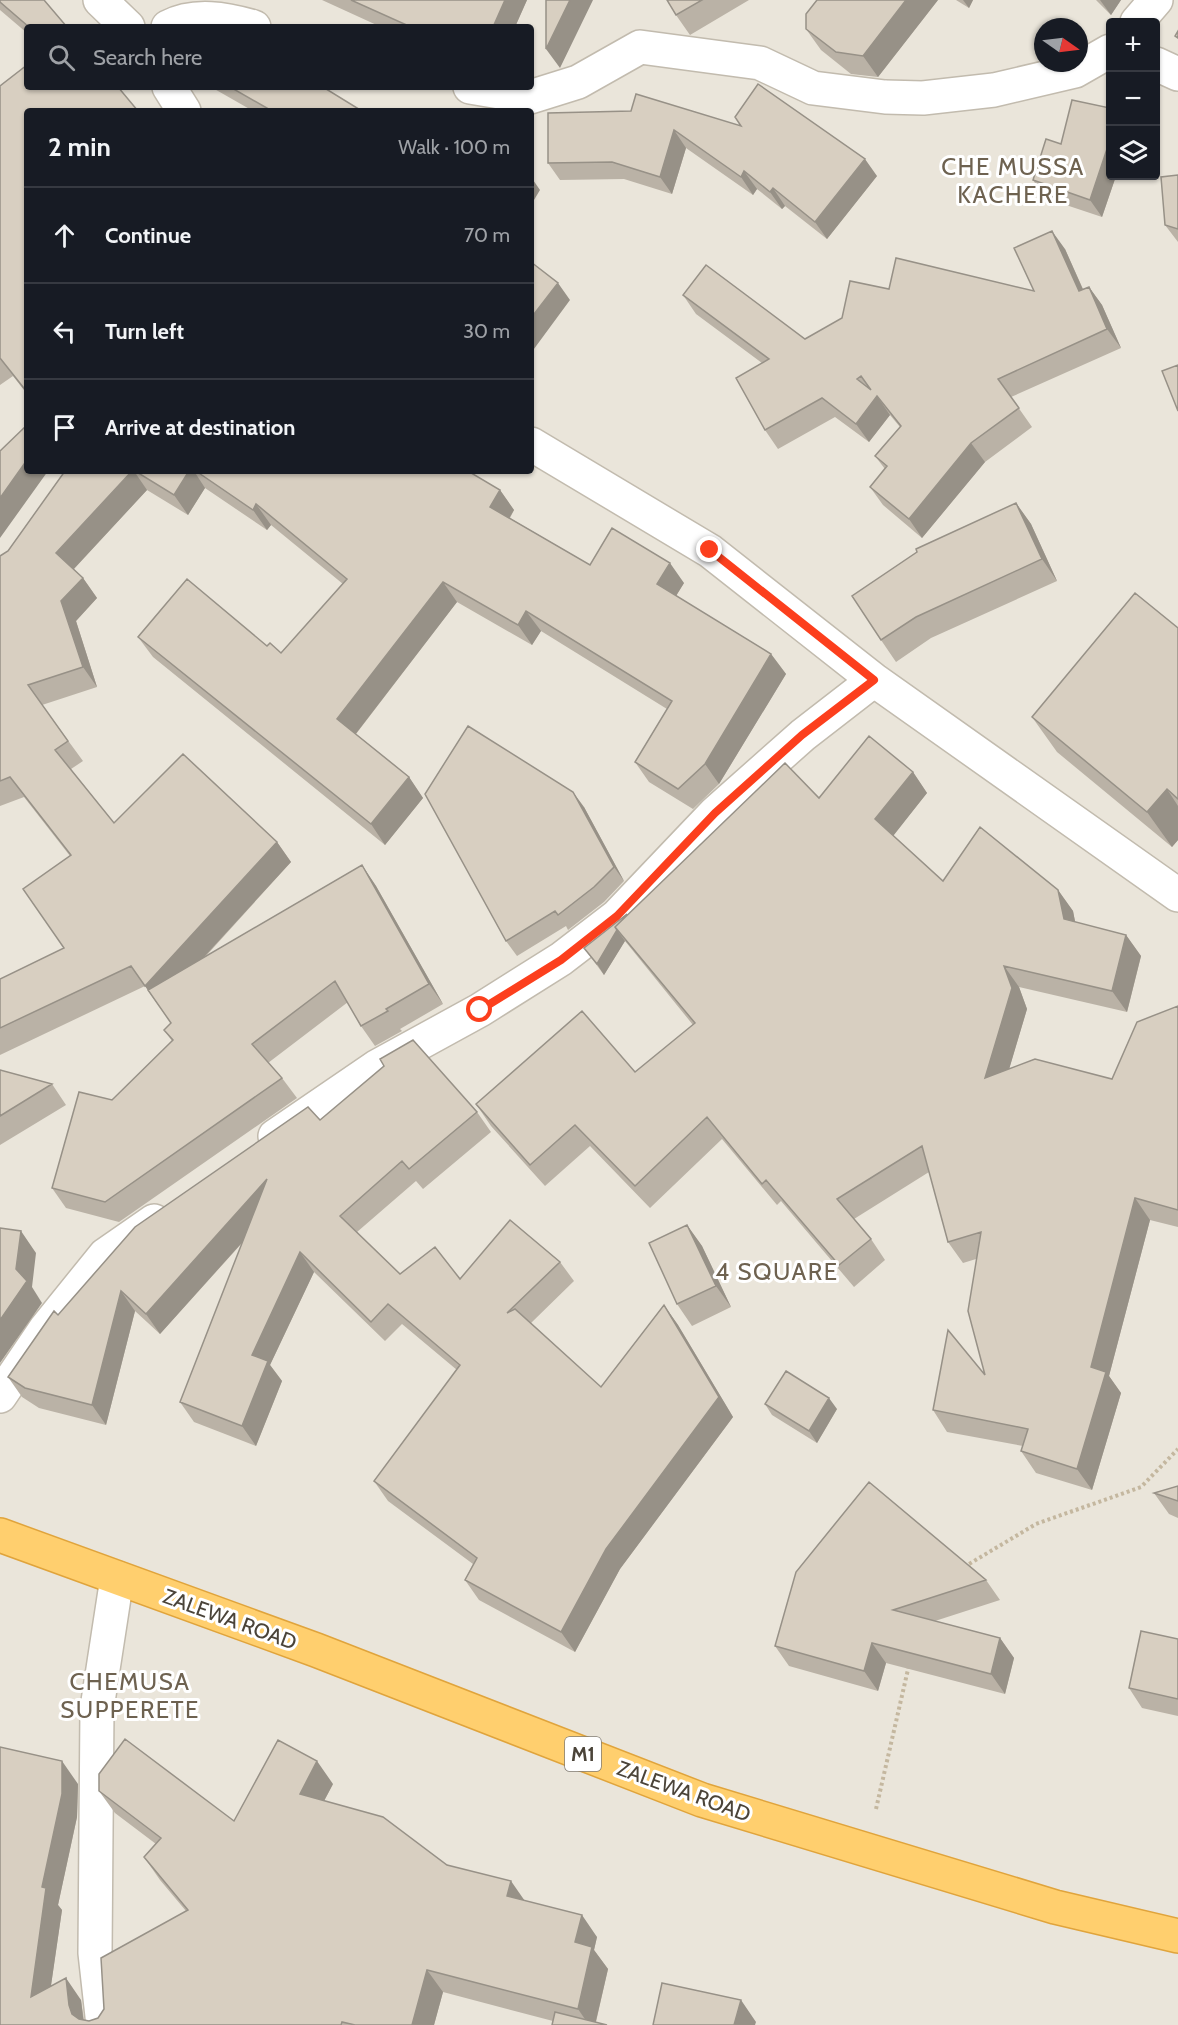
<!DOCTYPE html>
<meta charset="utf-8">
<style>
body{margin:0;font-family:Cabin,sans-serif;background:#242831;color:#f1f3f6}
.controls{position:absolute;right:18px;top:18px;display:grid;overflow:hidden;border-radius:6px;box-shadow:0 2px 4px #0004}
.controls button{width:54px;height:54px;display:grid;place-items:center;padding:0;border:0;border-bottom:2px solid #363941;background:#171b24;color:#f1f3f6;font:30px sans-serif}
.compass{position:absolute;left:1034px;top:18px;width:54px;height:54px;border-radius:50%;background:#171b24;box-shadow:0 2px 4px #0004;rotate:104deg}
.stop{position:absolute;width:18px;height:18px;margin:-14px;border:4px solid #fc3f1d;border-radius:50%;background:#fff}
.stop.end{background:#fc3f1d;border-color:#fff;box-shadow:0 2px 6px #0008}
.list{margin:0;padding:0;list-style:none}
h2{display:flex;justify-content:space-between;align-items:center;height:78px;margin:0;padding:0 24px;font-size:26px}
h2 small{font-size:20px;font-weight:400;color:#9ea1a6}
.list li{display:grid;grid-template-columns:39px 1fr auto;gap:18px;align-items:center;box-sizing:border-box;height:96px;padding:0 24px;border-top:2px solid #363941}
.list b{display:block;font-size:22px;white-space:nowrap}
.list em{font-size:20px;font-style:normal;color:#9ea1a6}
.icon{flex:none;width:33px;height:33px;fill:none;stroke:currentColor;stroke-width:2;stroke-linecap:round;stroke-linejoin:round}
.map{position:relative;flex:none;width:1178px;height:2025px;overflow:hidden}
.search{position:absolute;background:#171b24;box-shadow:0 2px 4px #0004;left:24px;top:24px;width:510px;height:66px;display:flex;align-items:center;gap:15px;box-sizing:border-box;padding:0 21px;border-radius:6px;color:#9ea1a6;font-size:22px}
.panel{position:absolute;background:#171b24;box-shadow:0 2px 4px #0004;left:24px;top:108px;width:510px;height:366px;border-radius:6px}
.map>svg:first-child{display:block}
.residential{fill:#eae5da;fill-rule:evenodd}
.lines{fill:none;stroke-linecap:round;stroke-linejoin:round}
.minor-casing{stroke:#c2bbae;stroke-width:36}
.highway-casing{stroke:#e0a43c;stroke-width:36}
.path{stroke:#c4b79f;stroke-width:4;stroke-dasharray:3 3;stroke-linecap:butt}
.minor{stroke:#fff;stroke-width:33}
.highway{stroke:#ffcf6e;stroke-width:33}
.wall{fill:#bab2a6}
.shaded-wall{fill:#979187}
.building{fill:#d8cfc1;stroke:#979187;stroke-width:1.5;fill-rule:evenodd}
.route{stroke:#fc3f1d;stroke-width:8}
.labels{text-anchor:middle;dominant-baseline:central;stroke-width:6;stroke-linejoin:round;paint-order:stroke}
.shield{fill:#fff;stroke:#817c74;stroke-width:1.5}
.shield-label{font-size:20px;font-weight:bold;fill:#4b4439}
.street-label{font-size:21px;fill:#4b4439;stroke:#fff}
.quarter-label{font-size:24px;letter-spacing:1.5px;fill:#6e6250;stroke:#fff}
</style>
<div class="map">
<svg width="1178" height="2025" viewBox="0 0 1178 2025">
<rect width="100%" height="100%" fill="#f6f3ec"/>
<path class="residential" d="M0 0H1178V2025H0ZM1110 22H1156V176H1110ZM27 27H531V87H27ZM1043 27H1079V63H1043ZM27 111H531V471H27Z"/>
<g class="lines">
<g class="minor-casing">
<path id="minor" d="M100 0 128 27
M1137 22 1156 0
M168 27C195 13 226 19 254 27
M1156 64 1178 74
M169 87 184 111
M470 87 530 97 578 82 640 47 760 63 813 88 885 97 923 98 994 90 1075 71 1110 51
M531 444 710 551 874 680 1178 895
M275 1136 376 1067 480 1010 561 959 617 916 715 813 803 735 874 680
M0 1396 46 1328 105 1255 154 1221
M103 2025 95 1953 97 1708 117 1578"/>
</g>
<g class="highway-casing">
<path id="highway" d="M0 1535 316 1650 702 1800 1055 1907 1178 1936"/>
</g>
<path class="path" d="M964 1567 1036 1524 1141 1487 1178 1449
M876 1809 909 1665"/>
<use href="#minor" class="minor"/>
<use href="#highway" class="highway"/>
</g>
<path class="wall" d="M0 0 67 27H27V33L0 10Z
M322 0H527L515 27H381Z
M667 0H749L690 35 676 15Z
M938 0 878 77 851 74 821 50 806 29Z
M956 0H973L969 8Z
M1096 0H1121L1111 15Z
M0 86 27 111V394L13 376 0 385Z
M211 87H323L362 111H253Z
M631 111 877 176 827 239 785 206 782 209 757 189 753 195 686 148 672 194 624 179 560 180 548 163Z
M1178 175V242L1165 225Z
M1116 176 1102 217 1045 198 1033 180Z
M1065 249 1083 289 1089 287 1102 305 1121 348 1011 397 1032 427 985 462 922 538 883 505 870 487 885 469 875 456 900 427 890 415 869 442 835 417 778 449 765 430 762 363 696 314 683 295 805 339 842 318 889 289 1034 291Z
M65 471H468L500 490 514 510 510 518 590 565 684 583 676 596 771 654 786 674 719 784 693 809 649 782 635 762 667 709 541 631 532 645 457 602 356 734 409 777 423 798 385 845 153 657 138 637 267 646 281 653 343 584 271 525 267 530 205 488 188 515 147 490 74 569 83 578 97 598 76 621 97 687 42 705 83 761 71 769 114 823 277 842 291 862 205 957 362 865 376 886 443 1004 400 1029 402 1031 375 1046 361 1026 348 1002 268 1063 282 1078 297 1098 119 1222 66 1208 52 1188 112 1100 172 1041 164 1030 171 1023 145 986 0 1055V979L64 948 70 856 24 797 0 806V556L8 551Z
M1016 503 1031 524 1057 581 931 638 896 662 881 640Z
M1178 628V840L1172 847 1057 752 1032 717Z
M913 772 927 793 893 835 943 881 1058 890 1073 911 1075 922 1126 935 1141 956 1127 1012 1019 987 1027 1009 1009 1069 1112 1079 1178 1006V1227L1150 1220 1109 1376 1121 1393 1092 1490 1036 1473 1021 1451 1023 1446 947 1432 933 1410 985 1375 976 1259 963 1263 948 1242 929 1172 854 1219 871 1239 885 1260 854 1287 781 1201 777 1205 722 1139 650 1208 590 1146 545 1186 491 1126 476 1104 635 1072 693 1025 625 941 604 975 584 948 627 914 628 915 819 798Z
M584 807 624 881 604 902 568 930 566 926 517 956 506 941Z
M0 1070 52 1084 66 1105 0 1145Z
M477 1112 491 1132 423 1189 416 1181 357 1232 400 1274 460 1279 560 1262 574 1281 531 1323 601 1387 664 1305 678 1325 733 1417 620 1569 575 1652 479 1600 465 1580 473 1564 388 1501 374 1481 457 1370 402 1324 385 1341 314 1272 270 1365 282 1381 256 1446 194 1422 180 1402 243 1242 160 1334 135 1311 106 1425 39 1408 22 1397 8 1377 58 1315 320 1120Z
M687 1225 702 1246 731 1307 692 1326 677 1304Z
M765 1404 837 1409 817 1443 772 1415Z
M1178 1486V1518L1169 1514 1154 1493Z
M986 1580 1000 1600 935 1621 1000 1638 1014 1658 1005 1694 886 1663 878 1691 789 1666 775 1646Z
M1178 1639V1716L1142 1708 1129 1688Z
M78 1784 77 1817 58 1905 62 1910 51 1985 81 2000 84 2020 89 2021 98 2018 186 1911 160 1880 144 1857 156 1844 115 1813 99 1791 234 1821 333 1784 324 1801 447 1865 524 1900 597 1937 594 1950 608 1969 596 2022 553 2021 443 1992 434 2025H0Z"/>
<path class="shaded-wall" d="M505 0H527L515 27H493Z
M570 0H593L560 68 546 49Z
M906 0H938L878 77 863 56Z
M963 0H973L969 8Z
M1100 0H1121L1111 15Z
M674 130 686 148 672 194 660 177Z
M1110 140V176H1116L1102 217 1090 200Z
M865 159 877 176 827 239 815 222Z
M744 171 757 189 753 195 741 177Z
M531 177 540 190 531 205Z
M773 188 785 206 782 209 770 192Z
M1052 231 1065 249 1092 310 1079 291Z
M558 283 570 300 531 353V318Z
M1089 287 1102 305 1121 348 1107 329Z
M877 396 890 415 869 442 856 424Z
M971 443 985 462 922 538 909 519Z
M27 460V471H48L0 538V498Z
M132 471H134L147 490 70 573 56 553Z
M189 471H194L205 488 188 515 174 495Z
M500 490 514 510 504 527 490 507Z
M1016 503 1031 524 1057 581 1042 559Z
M256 504 271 525 267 530 253 510Z
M670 563 684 583 671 604 657 584Z
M83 578 97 598 76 621 97 687 83 667 61 601Z
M443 582 457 602 351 740 337 719Z
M526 611 541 631 532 645 518 625Z
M771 654 786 674 719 784 705 764Z
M913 772 927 793 890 840 875 819Z
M409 777 423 798 385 845 371 824Z
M1167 789 1178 806V840L1172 847 1147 812Z
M573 792 584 807 624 881 614 867Z
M277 842 291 862 159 1006 145 986Z
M362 865 376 886 443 1004 429 984Z
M1058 890 1073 911 1079 941 1064 919Z
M617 930 625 941 604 975 597 964Z
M1126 935 1141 956 1127 1012 1112 991Z
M1004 966 1019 987 1027 1009 1000 1100 985 1078Z
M267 1179 281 1199 160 1334 146 1314Z
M1135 1198 1150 1220 1109 1376 1121 1393 1092 1490 1077 1469 1091 1367Z
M687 1225 702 1246 731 1307 716 1286Z
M21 1231 36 1253 32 1287 42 1303 0 1363V1320L16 1269Z
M300 1252 314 1272 270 1365 282 1381 256 1446 242 1426 252 1355Z
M121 1291 135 1311 106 1425 92 1405Z
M664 1305 678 1325 733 1417 620 1569 575 1652 561 1632Z
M829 1398 837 1409 817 1443 809 1431Z
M1000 1638 1014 1658 1005 1694 991 1674Z
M872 1643 886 1663 878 1691 864 1671Z
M62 1761 78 1784 77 1817 58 1905 62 1910 46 2020 31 1997 42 1887Z
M317 1761 333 1784 316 1816 300 1794Z
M511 1881 527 1904 507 1896Z
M582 1915 597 1937 594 1950 608 1969 595 2025H589L578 2009 575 1942Z
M427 1970 443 1992 434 2025H412Z
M66 1978 81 2000 84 2025 72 2014 69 2005Z
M741 2000 756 2022 755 2025H734Z"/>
<path class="building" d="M0 0H44L67 27H29L0 2Z
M351 0H505L493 27H411Z
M546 0H570L546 49Z
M667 0H702L676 15Z
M817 0H906L863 56 836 52 806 29V14Z
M1178 31V38L1175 36Z
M27 65V87H118L138 111H27V392L0 358V86Z
M758 84 865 159 815 222 773 188 770 192 744 171 741 177 674 130 660 177 612 162 548 163V113L631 111 636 94 741 126 735 117Z
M230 87H323L362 111H272Z
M1072 100 1110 108V140L1090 200 1033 180 1046 139 1061 144Z
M1178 175V229L1165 225 1161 177Z
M1052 231 1079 291 1089 287 1107 329 998 379 1019 408 971 443 909 519 870 487 887 466 875 456 901 426 877 396 856 424 822 398 765 430 736 378 769 359 683 295 706 265 805 339 842 318 850 281 889 289 896 258 1034 291 1014 248ZM861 376 871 390 857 379Z
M531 262 558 283 531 318Z
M1178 365V411L1162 371Z
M27 425V460L0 498V451Z
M65 471H132L56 553 83 578 61 601 83 667 28 685 68 741 55 750 114 823 183 754 277 842 145 986 131 966 0 1028V979L64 948 23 889 71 855 10 777 0 781V556L8 551Z
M135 471H189L174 495Z
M196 471H468L500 490 490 507 590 565 612 528 670 563 657 584 771 654 705 764 678 789 635 762 672 701 526 611 518 625 443 582 337 719 409 777 371 824 138 637 187 579 267 646 270 643 281 653 347 579 256 504 253 510Z
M1016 503 1042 559 916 617 881 640 852 596 917 552 916 549Z
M1135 593 1178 628V799L1167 789 1147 812 1032 717Z
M468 726 573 792 614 867 594 887 558 915 555 911 506 941 425 794Z
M869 736 913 772 875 819 943 881 980 827 1058 890 1064 919 1126 935 1112 991 1004 966 1012 988 985 1078 1035 1059 1112 1079 1137 1022 1178 1006V1210L1135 1198 1091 1367 1106 1372 1077 1469 1021 1451 1028 1429 933 1410 948 1330 985 1375 968 1311 981 1232 948 1242 922 1146 837 1199 871 1239 839 1265 766 1180 762 1184 707 1117 635 1186 575 1125 530 1165 476 1104 582 1011 635 1072 695 1023 615 927 785 763 819 798Z
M362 865 429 984 386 1009 388 1011 361 1026 335 981 252 1044 282 1078 105 1202 52 1188 79 1092 112 1100 173 1040 164 1030 171 1023 148 990Z
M627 914 624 918 615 927 617 930 597 964 584 948Z
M413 1040 477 1112 409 1169 402 1161 340 1216 400 1274 435 1247 460 1279 510 1220 560 1262 507 1313 515 1309 601 1387 664 1305 719 1397 606 1549 561 1632 465 1580 477 1558 374 1481 460 1365 388 1304 371 1322 300 1252 252 1355 268 1361 242 1426 180 1402 267 1179 146 1314 121 1291 92 1405 25 1388 8 1377 54 1311 58 1315 135 1227 308 1107 320 1120 384 1066 380 1059Z
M0 1070 52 1084 0 1116Z
M687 1225 716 1286 677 1304 649 1243Z
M0 1228 21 1231 16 1269 27 1281 0 1320Z
M786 1371 829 1398 809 1431 765 1404Z
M869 1482 986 1580 893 1610 1000 1638 991 1674 872 1643 864 1671 775 1646 796 1572Z
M1178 1486V1501L1154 1493Z
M1141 1631 1178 1639V1699L1129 1688Z
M125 1739 234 1821 278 1740 317 1761 300 1794 383 1817 447 1865 511 1881 507 1896 582 1915 575 1942 592 1947 578 2009 427 1970 412 2025H355L342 2022 341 2025H0V1747L62 1761V1794L42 1887 46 1888 31 1997 66 1978 69 2005 72 2014 79 2019 89 2021 98 2018 104 2009 101 1958 188 1910 144 1857 161 1838 99 1791V1774Z
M662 1983 741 2000 734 2025H653Z
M555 2012 607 2025H552Z"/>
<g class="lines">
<path class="route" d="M480 1010 561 960 617 916 715 813 802 735 874 680 710 550"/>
</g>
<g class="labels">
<rect class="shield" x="565" y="1737" width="36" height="34" rx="4.5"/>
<g class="shield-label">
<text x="583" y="1754">M1</text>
</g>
<g class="street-label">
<text transform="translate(230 1619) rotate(20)">ZALEWA ROAD</text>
<text transform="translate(684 1791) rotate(20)">ZALEWA ROAD</text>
</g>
<g class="quarter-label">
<text x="1013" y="166">CHE MUSSA<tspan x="1013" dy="28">KACHERE</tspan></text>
<text x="777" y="1271">4 SQUARE</text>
<text x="130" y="1681">CHEMUSA<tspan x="130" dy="28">SUPPERETE</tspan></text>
</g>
</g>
</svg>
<div class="controls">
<button>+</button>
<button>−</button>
<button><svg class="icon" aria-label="layers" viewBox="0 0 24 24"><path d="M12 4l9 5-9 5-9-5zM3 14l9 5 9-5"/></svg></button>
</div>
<svg class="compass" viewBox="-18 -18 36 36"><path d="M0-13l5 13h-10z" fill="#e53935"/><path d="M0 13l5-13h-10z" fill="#9ea1a6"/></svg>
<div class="stop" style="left:480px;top:1010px"></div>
<div class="stop end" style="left:710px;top:550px"></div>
<div class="search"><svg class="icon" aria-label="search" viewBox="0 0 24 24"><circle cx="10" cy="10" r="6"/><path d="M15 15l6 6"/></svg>Search here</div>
<section class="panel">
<h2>2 min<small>Walk · 100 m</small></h2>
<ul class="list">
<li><svg class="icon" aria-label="ahead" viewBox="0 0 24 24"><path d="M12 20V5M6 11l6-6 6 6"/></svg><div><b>Continue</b></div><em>70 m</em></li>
<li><svg class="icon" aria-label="left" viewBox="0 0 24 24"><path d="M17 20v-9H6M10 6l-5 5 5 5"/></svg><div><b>Turn left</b></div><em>30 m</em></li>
<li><svg class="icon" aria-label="arrive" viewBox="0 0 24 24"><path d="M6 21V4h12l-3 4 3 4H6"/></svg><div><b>Arrive at destination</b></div></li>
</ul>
</section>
</div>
